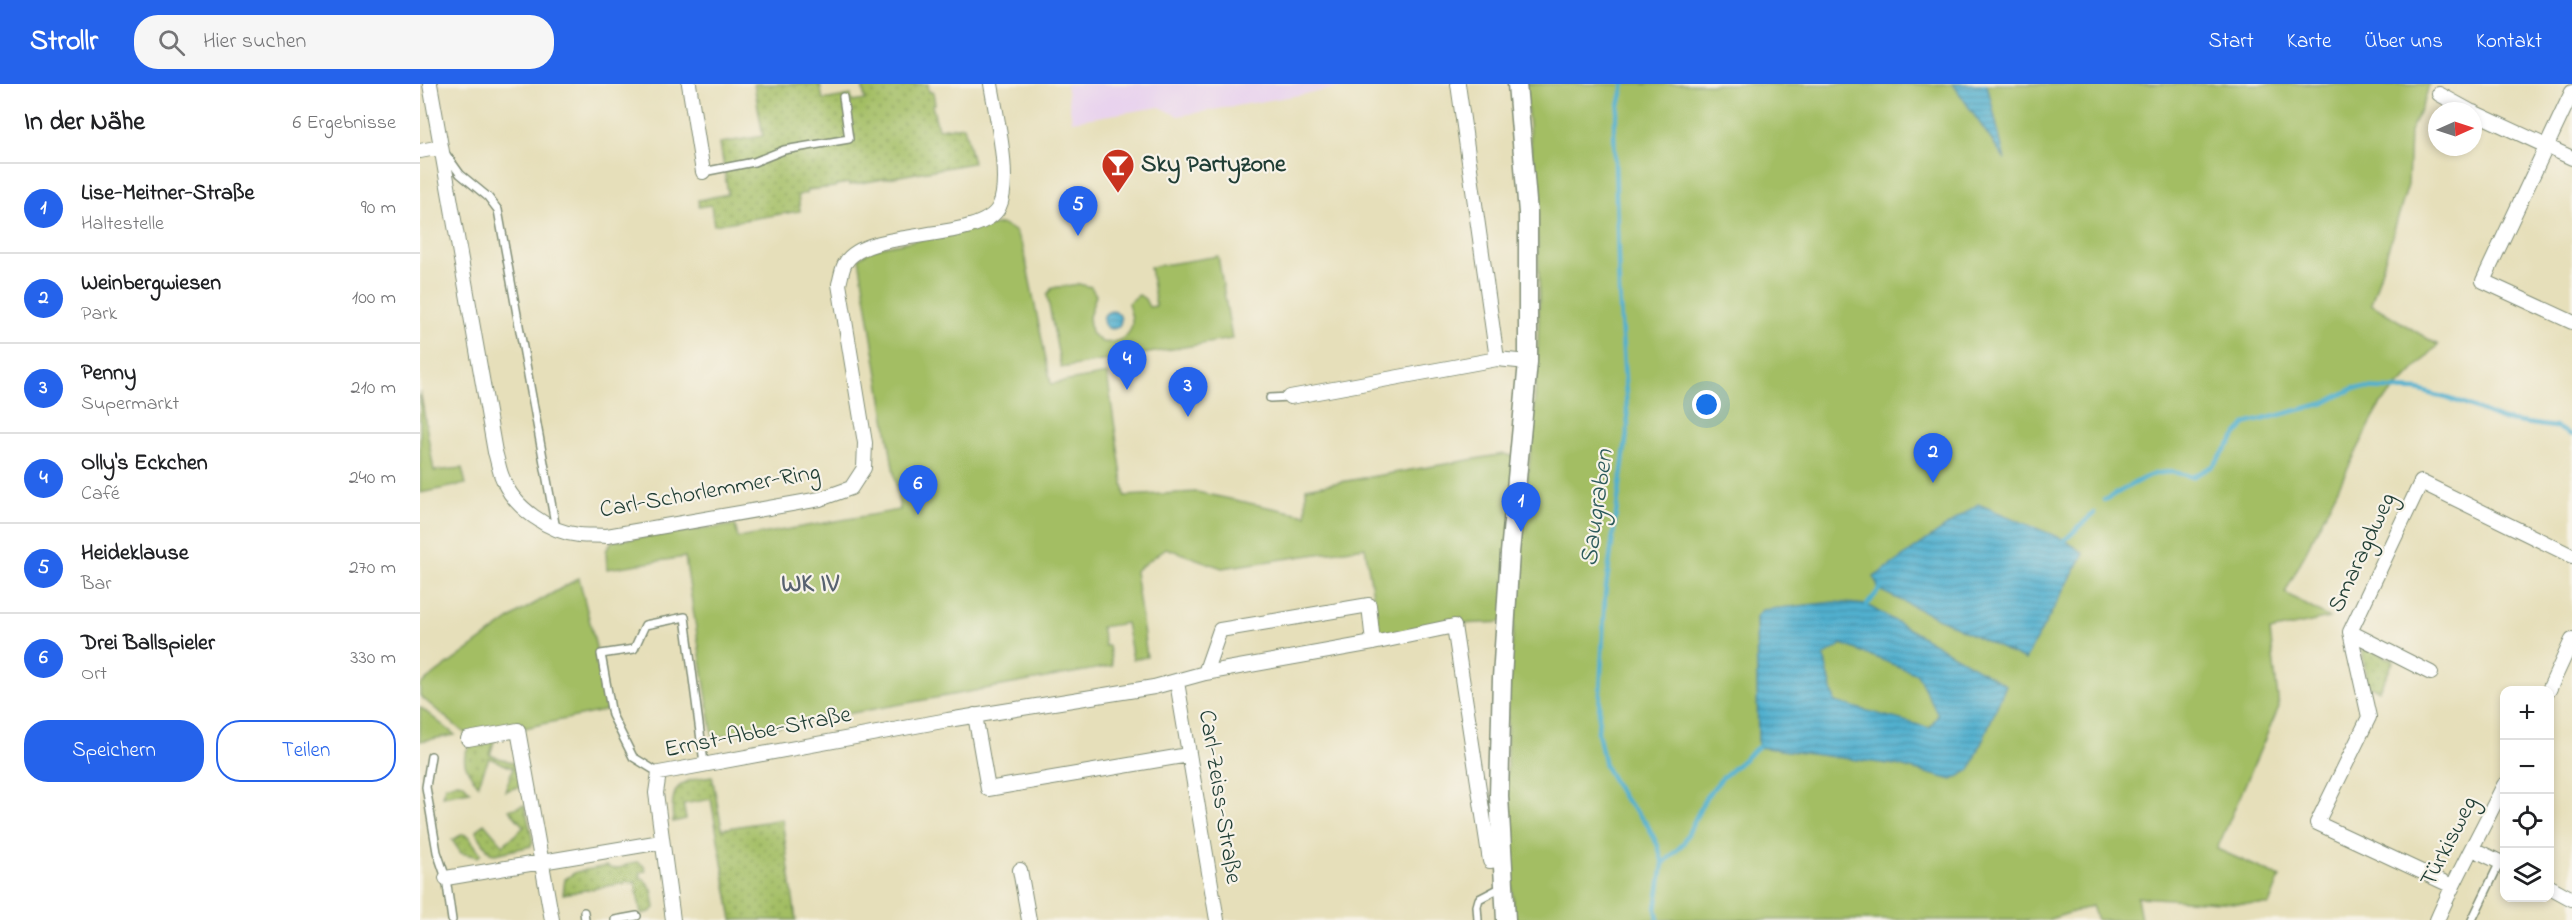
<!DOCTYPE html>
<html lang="de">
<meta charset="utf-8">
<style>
body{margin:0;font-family:"Indie Flower",sans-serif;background:#f6f6f6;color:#202124}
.controls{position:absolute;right:18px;bottom:18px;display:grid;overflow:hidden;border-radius:12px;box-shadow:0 3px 9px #0003}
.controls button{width:54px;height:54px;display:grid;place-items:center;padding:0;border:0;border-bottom:2px solid #e0e0e0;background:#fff;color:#202124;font:30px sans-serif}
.compass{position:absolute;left:2008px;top:18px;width:54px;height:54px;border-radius:50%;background:#fff;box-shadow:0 3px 9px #0003;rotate:87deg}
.you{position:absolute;left:1287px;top:321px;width:21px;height:21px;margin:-15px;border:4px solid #fff;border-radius:50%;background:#1a73e8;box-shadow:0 0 0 9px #1a73e833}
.badge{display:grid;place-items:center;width:39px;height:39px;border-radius:50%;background:#2563eb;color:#fff;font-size:20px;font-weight:700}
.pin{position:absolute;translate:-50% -50px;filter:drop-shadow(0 2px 3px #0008)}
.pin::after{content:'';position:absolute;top:32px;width:21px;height:18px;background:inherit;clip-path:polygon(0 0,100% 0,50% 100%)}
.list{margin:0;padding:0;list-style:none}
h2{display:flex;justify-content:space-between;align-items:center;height:78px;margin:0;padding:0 24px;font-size:26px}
h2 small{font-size:20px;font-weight:400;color:#757577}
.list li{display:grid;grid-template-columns:39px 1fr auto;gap:18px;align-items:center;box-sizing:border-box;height:90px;padding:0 24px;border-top:2px solid #e0e0e0}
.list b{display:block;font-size:22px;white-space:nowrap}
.list p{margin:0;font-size:20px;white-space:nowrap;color:#757577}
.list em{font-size:20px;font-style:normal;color:#757577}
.actions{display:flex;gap:12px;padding:18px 24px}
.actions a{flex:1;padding:14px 0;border:2px solid #2563eb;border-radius:24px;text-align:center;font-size:21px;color:#2563eb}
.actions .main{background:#2563eb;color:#fff}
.icon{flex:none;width:33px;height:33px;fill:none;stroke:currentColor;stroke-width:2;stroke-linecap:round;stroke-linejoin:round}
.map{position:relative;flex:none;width:2152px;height:836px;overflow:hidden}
header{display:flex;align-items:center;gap:36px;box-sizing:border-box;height:84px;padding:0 30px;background:#2563eb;color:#fff}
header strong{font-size:28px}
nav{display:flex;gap:33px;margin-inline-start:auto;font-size:21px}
.search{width:420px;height:54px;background:#f6f6f6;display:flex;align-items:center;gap:15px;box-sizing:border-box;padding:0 21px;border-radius:24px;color:#757577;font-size:22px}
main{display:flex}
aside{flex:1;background:#fff}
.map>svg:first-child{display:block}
.built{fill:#e8d2ee}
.grass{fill:url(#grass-dots);stroke:#617e4c;stroke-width:1.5}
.green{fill:#a3be64;stroke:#617e4c;stroke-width:1.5}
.water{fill:url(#water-rules);stroke:#387682;stroke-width:1.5;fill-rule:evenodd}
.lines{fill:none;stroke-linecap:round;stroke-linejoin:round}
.stream{stroke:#51b0cf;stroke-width:4.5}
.lane-casing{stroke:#828e77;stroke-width:10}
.street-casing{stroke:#828e77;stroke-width:16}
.secondary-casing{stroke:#828e77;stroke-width:21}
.lane{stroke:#fff;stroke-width:7}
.street{stroke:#fff;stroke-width:14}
.secondary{stroke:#fff;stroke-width:18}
.labels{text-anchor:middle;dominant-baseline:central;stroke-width:4.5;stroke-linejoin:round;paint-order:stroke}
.poi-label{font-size:24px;font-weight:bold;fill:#1f3d34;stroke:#f7f3e8;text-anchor:start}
.street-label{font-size:24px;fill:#1f3d34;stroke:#f7f3e8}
.water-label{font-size:26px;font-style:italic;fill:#2c5a5b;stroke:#f7f3e8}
.neighbourhood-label{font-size:26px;font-weight:bold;fill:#576270;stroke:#f7f3e8}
</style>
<header>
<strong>Strollr</strong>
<div class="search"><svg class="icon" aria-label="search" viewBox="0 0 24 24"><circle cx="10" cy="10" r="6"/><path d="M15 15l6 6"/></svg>Hier suchen</div>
<nav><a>Start</a><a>Karte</a><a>Über uns</a><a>Kontakt</a></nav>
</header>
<main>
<aside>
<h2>In der Nähe<small>6 Ergebnisse</small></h2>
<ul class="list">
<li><span class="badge">1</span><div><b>Lise-Meitner-Straße</b><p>Haltestelle</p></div><em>90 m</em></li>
<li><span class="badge">2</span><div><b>Weinbergwiesen</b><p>Park</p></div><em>100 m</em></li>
<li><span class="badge">3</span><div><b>Penny</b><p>Supermarkt</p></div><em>210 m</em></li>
<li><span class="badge">4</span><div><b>Olly's Eckchen</b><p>Café</p></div><em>240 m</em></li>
<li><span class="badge">5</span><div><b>Heideklause</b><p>Bar</p></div><em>270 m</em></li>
<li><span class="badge">6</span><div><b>Drei Ballspieler</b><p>Ort</p></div><em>330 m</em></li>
</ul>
<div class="actions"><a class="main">Speichern</a><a>Teilen</a></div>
</aside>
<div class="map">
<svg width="2152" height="836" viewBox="0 0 2152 836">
<defs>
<pattern id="grass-dots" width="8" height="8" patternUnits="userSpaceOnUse" patternTransform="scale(1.5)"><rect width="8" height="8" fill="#a3be64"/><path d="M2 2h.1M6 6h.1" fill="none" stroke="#849c53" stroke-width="1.8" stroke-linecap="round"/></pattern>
<pattern id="water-rules" width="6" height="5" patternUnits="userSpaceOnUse" patternTransform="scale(1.5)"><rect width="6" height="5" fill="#51b0cf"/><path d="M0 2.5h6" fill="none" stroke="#4390a9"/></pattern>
</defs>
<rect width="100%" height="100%" fill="#f7f3e8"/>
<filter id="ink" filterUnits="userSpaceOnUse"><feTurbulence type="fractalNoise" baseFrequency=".0167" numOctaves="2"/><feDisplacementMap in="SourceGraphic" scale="12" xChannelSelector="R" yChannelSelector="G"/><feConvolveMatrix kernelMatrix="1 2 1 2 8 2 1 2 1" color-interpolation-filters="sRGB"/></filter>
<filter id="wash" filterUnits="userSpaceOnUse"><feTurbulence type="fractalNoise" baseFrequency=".008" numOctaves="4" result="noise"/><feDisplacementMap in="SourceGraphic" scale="24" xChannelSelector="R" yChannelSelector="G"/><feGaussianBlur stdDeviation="1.35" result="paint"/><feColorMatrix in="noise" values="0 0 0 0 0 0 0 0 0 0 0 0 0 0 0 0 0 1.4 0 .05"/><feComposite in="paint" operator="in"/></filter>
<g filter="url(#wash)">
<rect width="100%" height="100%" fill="#e6dfba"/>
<path class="built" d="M646 0H943L758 32 740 23 652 37Z"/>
<path class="grass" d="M334 0H400L403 16 431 11 432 18 445 16 442 0H508L509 8H513L515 20 512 21 518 45 544 42 553 79 429 101V99L416 101 415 103 387 106V109L378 111 380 127 294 141 291 121 279 123 278 116 308 110 300 59 343 52Z
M1942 563 1974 576 1959 606 1947 601Z
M75 654 70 671 100 681 101 702 85 707 93 684 69 674 58 701C48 687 38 677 50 661Z
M292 692 302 745 362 735 376 836H312L291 715 263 720 266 735 253 738C250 702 257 697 292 692Z
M37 698 43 699 50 707 22 712 25 702Z
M103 721 105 722 113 758 111 762 75 770 70 769 56 748 64 739 83 761 104 743 89 726Z
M43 750 48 752 61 770 58 773 41 769 32 756Z
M218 778 224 782 226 787 220 788 221 795H224L232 805 235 824 230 828 221 830 215 797 143 810 145 795 156 788 186 782C199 790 205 778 218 778Z"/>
<path class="green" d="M1105 0H2009L2005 16 1990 47 1988 101 1951 220 2018 261 1960 321 1865 509 1909 534 1850 547 1859 623 1797 765 1860 793 1849 821 1717 813 1721 836H1677L1672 822 1627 836H1094C1090 765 1084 694 1088 623 1094 482 1120 341 1119 199 1118 132 1111 66 1105 0Z
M581 140 595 147 603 163 631 300 687 290 705 412 777 408 886 431V404L1084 370 1096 373 1086 538 1037 540 960 554 945 463 802 484 746 464 715 487 727 573 713 575 706 539 681 543 685 562H689L692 582 293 654 265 473 187 485 186 467 192 457 315 441 318 454 480 426 439 174 455 164Z
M798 172 812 255 641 284 627 211 632 204 659 200 671 203 676 211 669 233 671 249 682 258C695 260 711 254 712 239 713 232 709 226 708 219L719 211 725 215 729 223 736 222 730 183Z
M0 307 14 387 42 384 46 400 0 409Z
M159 494 178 571 188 626 100 645 48 652 0 612V601L100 528Z
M0 623 35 651 0 657Z"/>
<path class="water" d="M1533 0H1567L1585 76Z
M683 236a9 9 0 1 1 18 0a9 9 0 1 1-18 0Z
M1558 420 1645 456 1664 470 1605 576 1459 506 1454 493Z
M1414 518 1447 521 1586 601 1550 686 1532 696 1476 681 1338 663 1336 533 1342 526ZM1422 560 1497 590 1518 631 1510 644 1415 618 1404 572Z"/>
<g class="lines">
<path class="stream" d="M1204 0 1194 44 1199 207 1208 342 1185 511 1178 648 1185 682 1202 712 1227 740 1238 762 1243 780 1236 825 1238 836
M1684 416C1716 401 1734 378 1772 393L1793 382 1825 340 1905 319 1934 304 1998 306 2036 317 2083 336 2135 343 2152 351
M1645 456 1674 429
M1447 521 1459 506
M1243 780 1263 760 1286 713 1303 693 1338 663"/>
</g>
</g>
<g filter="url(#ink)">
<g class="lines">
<g class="lane-casing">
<path id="lane" d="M25 69 40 90 68 113 78 126 136 445
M283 88 334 78 364 66 429 55 423 13
M850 314 870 313
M11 672 6 703 17 768 26 794 32 836
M239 689 213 673 192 631 181 570 214 565 225 541 265 533 284 679
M164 828 165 836
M195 836 217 832
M1058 836 1057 822 1059 815 1082 803
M2052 836 2080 778"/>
</g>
<g class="street-casing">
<path id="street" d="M10 0 75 368C78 377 79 387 83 395 93 423 129 448 159 451 168 452 177 451 187 452L400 415 431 404 444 384 445 359 419 200C421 194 422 183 426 178 448 143 561 159 579 123 592 96 576 31 571 0
M269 0 283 88
M1038 0 1077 275
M2152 8 2063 197 2152 238
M2019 10 2050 27
M2053 28 2152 74
M0 67 21 63
M870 313 1077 275 1108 278
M1930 548 2011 589
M953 559 1034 542 1070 777 1083 775
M757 598 797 836
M2129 606 2152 556
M555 631 568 705 768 671
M48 655 98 646 132 836
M2053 765 2084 780
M600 786 609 836
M26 794 241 758
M2032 802 1897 739 1949 633 1930 548 2001 398 2152 472
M2130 803 2152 815
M253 836 236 709 239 689 528 636 734 603 785 589 953 559 949 521 800 546 785 589
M2017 836C2037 790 2062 746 2084 701"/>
</g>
<g class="secondary-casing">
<path id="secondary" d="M1086 836 1079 712 1082 594 1090 469 1108 278V129L1097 0"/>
</g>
<use href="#lane" class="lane"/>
<use href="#street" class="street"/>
<use href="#secondary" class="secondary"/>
</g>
</g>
<defs>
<g id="bar-pin" transform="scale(1.725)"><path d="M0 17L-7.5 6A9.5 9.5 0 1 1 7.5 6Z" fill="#c8321e" stroke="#f7f3e8"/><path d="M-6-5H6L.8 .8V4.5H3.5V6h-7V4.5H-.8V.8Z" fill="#fff"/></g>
</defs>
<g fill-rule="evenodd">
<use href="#bar-pin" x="698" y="81"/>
</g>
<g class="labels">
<g class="poi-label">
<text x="721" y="81">Sky Partyzone</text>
</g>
<g class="street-label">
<text transform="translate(290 408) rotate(-10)">Carl-Schorlemmer-Ring</text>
<text transform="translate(1943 469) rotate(-65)">Smaragdweg</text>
<text transform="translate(338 649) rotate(-11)">Ernst-Abbe-Straße</text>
<text transform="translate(799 713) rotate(81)">Carl-Zeiss-Straße</text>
<text transform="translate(2030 758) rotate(-63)">Türkisweg</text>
</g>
<g class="water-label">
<text transform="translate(1178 424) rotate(-82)">Saugraben</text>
</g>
<g class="neighbourhood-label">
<text x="390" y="501">WK IV</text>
</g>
</g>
</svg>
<div class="controls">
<button>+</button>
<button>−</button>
<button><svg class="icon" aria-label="locate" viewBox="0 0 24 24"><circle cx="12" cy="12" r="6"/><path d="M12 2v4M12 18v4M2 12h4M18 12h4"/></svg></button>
<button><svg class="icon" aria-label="layers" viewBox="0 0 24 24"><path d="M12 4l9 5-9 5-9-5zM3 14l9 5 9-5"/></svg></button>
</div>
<svg class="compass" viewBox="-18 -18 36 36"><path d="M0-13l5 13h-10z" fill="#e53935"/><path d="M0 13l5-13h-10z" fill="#757577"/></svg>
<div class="you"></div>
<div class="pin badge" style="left:1101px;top:448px">1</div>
<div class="pin badge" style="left:1513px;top:399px">2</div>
<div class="pin badge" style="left:768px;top:333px">3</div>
<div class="pin badge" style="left:707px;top:306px">4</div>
<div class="pin badge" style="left:658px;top:152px">5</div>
<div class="pin badge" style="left:498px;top:431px">6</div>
</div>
</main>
